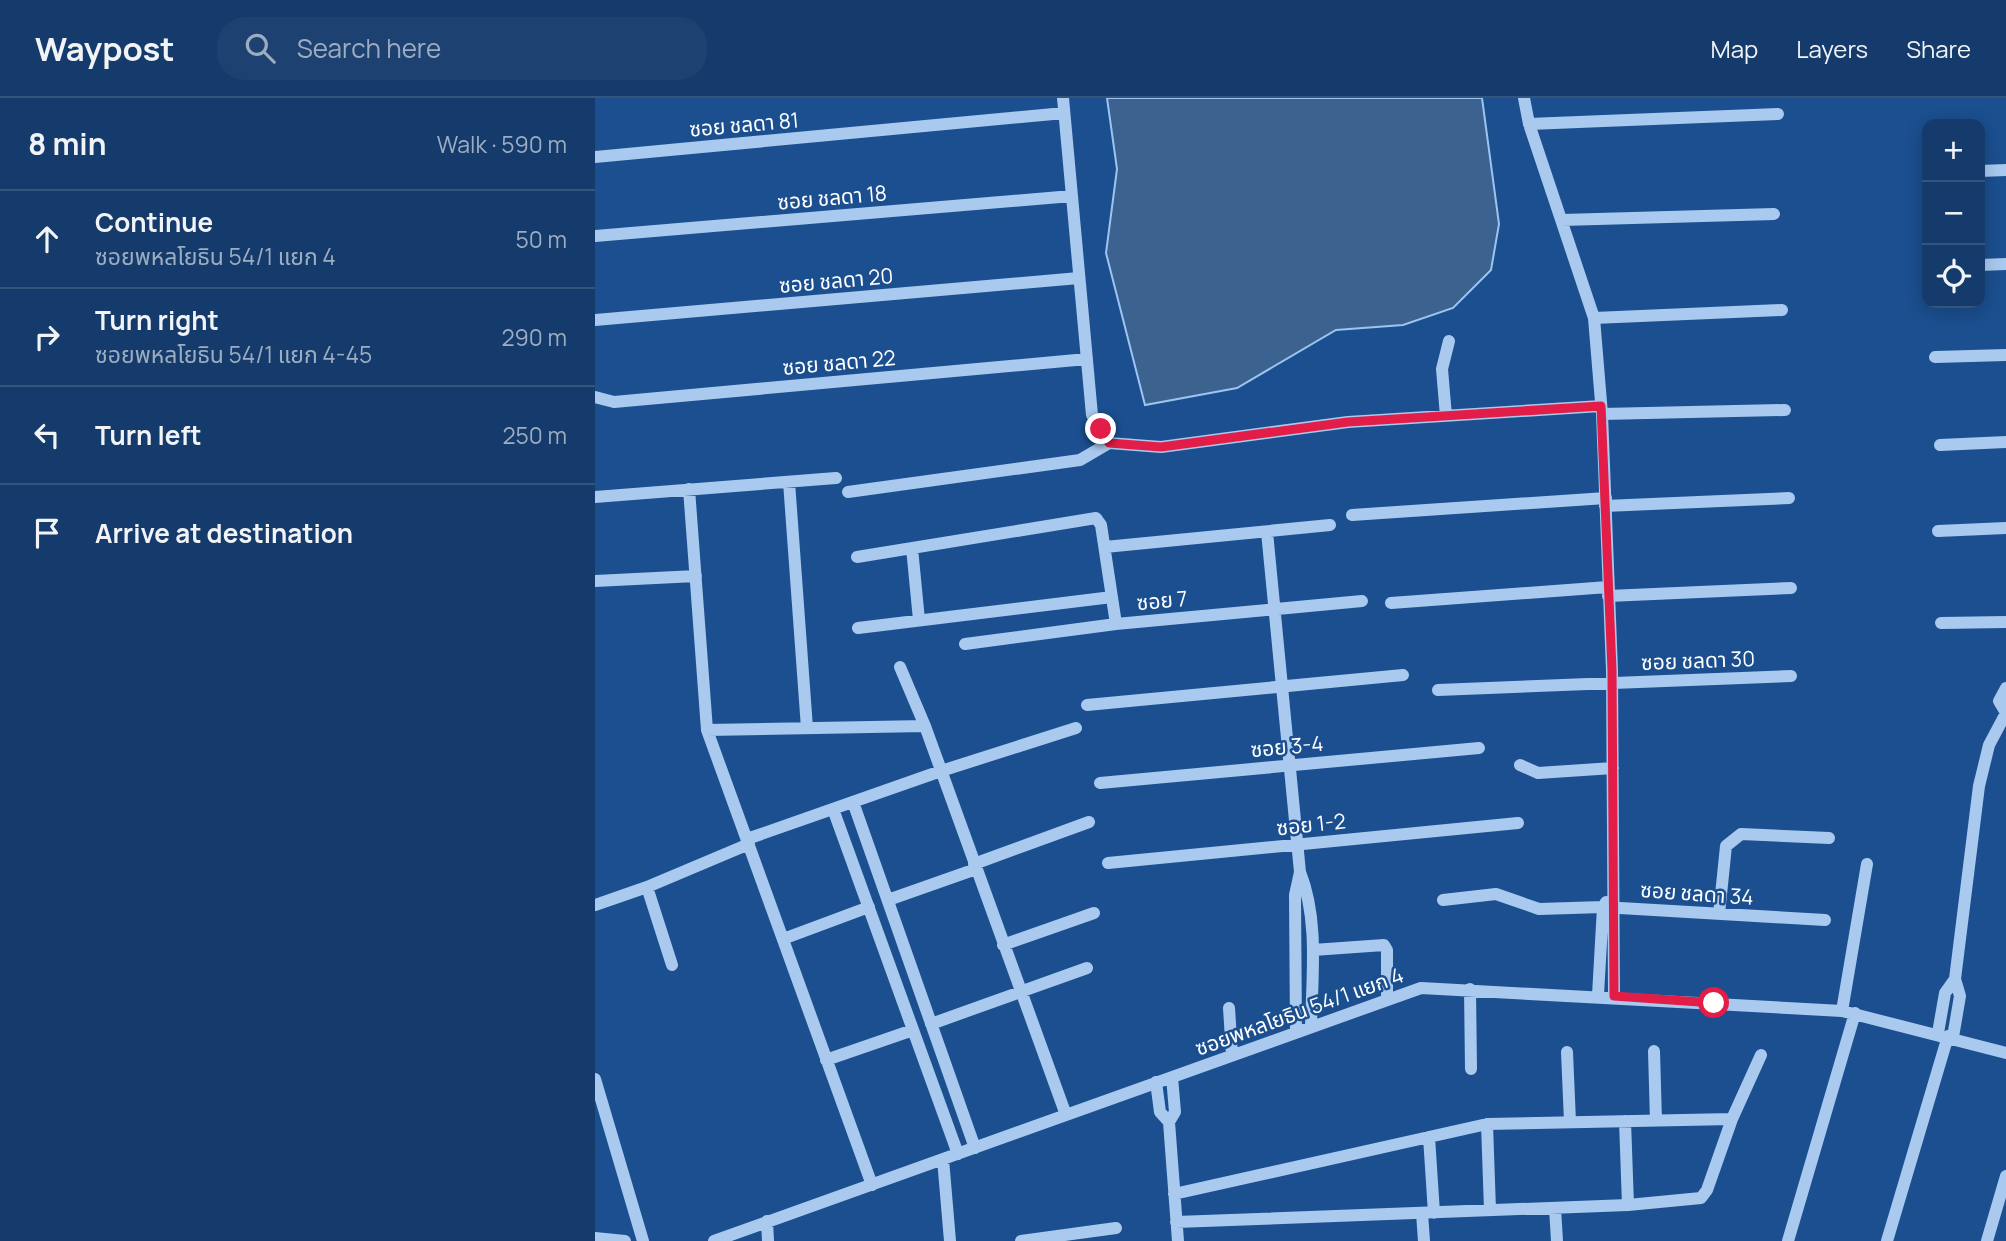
<!DOCTYPE html>
<meta charset="utf-8">
<style>
body{margin:0;font-family:Manrope,"Noto Sans Thai",sans-serif;background:#1d4271;color:#f1f3f6}
.controls{position:absolute;right:21px;top:21px;display:grid;overflow:hidden;border-radius:14px;box-shadow:0 4px 18px #0003}
.controls button{width:63px;height:63px;display:grid;place-items:center;padding:0;border:0;border-bottom:2px solid #33557e;background:#143b6b;color:#f1f3f6;font:35px sans-serif}
.stop{position:absolute;width:21px;height:21px;margin:-16px;border:5px solid #e11d48;border-radius:50%;background:#fff}
.stop.end{background:#e11d48;border-color:#fff;box-shadow:0 2px 7px #0008}
.list{margin:0;padding:0;list-style:none}
h2{display:flex;justify-content:space-between;align-items:center;height:91px;margin:0;padding:0 28px;font-size:30px}
h2 small{font-size:23px;font-weight:400;color:#9dadc1}
.list li{display:grid;grid-template-columns:46px 1fr auto;gap:21px;align-items:center;box-sizing:border-box;height:98px;padding:0 28px;border-top:2px solid #33557e}
.list b{display:block;font-size:26px;white-space:nowrap}
.list p{margin:0;font-size:23px;white-space:nowrap;color:#9dadc1}
.list em{font-size:23px;font-style:normal;color:#9dadc1}
.icon{flex:none;width:38px;height:38px;fill:none;stroke:currentColor;stroke-width:2;stroke-linecap:round;stroke-linejoin:round}
.map{position:relative;flex:none;width:1411px;height:1143px;overflow:hidden}
header{display:flex;align-items:center;gap:42px;box-sizing:border-box;height:98px;padding:0 35px;background:#143b6b;border-bottom:2px solid #33557e}
header strong{font-size:33px}
nav{display:flex;gap:38px;margin-inline-start:auto;font-size:24px}
.search{width:490px;height:63px;background:#1d4271;display:flex;align-items:center;gap:18px;box-sizing:border-box;padding:0 24px;border-radius:28px;color:#9dadc1;font-size:26px}
main{display:flex}
aside{flex:1;background:#143b6b}
.map>svg:first-child{display:block}
.water{fill:#3c6290;stroke:#9cc4f0;stroke-width:2}
.lines{fill:none;stroke-linecap:round;stroke-linejoin:round}
.minor{stroke:#a9c9ee;stroke-width:12}
.route{stroke:#e11d48;stroke-width:9}
.labels{text-anchor:middle;dominant-baseline:central;stroke-width:5;stroke-linejoin:round;paint-order:stroke}
.street-label{font-size:21px;fill:#fff;stroke:#1b4f8f}
</style>
<header>
<strong>Waypost</strong>
<div class="search"><svg class="icon" aria-label="search" viewBox="0 0 24 24"><circle cx="10" cy="10" r="6"/><path d="M15 15l6 6"/></svg>Search here</div>
<nav><a>Map</a><a>Layers</a><a>Share</a></nav>
</header>
<main>
<aside>
<h2>8 min<small>Walk · 590 m</small></h2>
<ul class="list">
<li><svg class="icon" aria-label="ahead" viewBox="0 0 24 24"><path d="M12 20V5M6 11l6-6 6 6"/></svg><div><b>Continue</b><p>ซอยพหลโยธิน 54/1 แยก 4</p></div><em>50 m</em></li>
<li><svg class="icon" aria-label="right" viewBox="0 0 24 24"><path d="M7 20v-9h11M14 6l5 5-5 5"/></svg><div><b>Turn right</b><p>ซอยพหลโยธิน 54/1 แยก 4-45</p></div><em>290 m</em></li>
<li><svg class="icon" aria-label="left" viewBox="0 0 24 24"><path d="M17 20v-9H6M10 6l-5 5 5 5"/></svg><div><b>Turn left</b></div><em>250 m</em></li>
<li><svg class="icon" aria-label="arrive" viewBox="0 0 24 24"><path d="M6 21V4h12l-3 4 3 4H6"/></svg><div><b>Arrive at destination</b></div></li>
</ul>
</aside>
<div class="map">
<svg width="1411" height="1143" viewBox="0 0 1411 1143">
<rect width="100%" height="100%" fill="#1b4f8f"/>
<path class="water" d="M512 0H887L904 126 896 172 858 210 808 227 741 232 642 290 550 307 511 155 522 71Z"/>
<g class="lines">
<path class="minor" d="M468 0 497 317 514 345
M929 0 934 26 999 220 1007 316 1017 572 1019 898
M934 26 1183 16
M0 59 469 15
M1385 73 1411 72
M967 122 1179 116
M0 138 477 98
M1385 167 1411 166
M999 220 1187 212
M0 222 484 180
M1340 259 1411 257
M0 299 19 304 492 261
M1007 316 1190 312
M851 318 847 271 854 243
M514 345 566 349 753 324 1006 308
M1345 347 1411 344
M194 384 212 630
M94 391 112 632 277 1087
M253 394 485 362 514 345
M0 399 241 380
M1010 408 1194 400
M757 417 1011 400
M1343 433 1411 430
M672 434 705 774C724 822 717 878 716 929
M510 449 735 427
M317 450 324 522
M262 459 501 420 506 427 521 526
M0 483 101 478
M1013 498 1196 490
M796 505 1013 489
M1346 525 1411 524
M263 530 517 499
M370 546 521 526 767 503
M305 569 330 628 471 1017
M1411 590 1404 603 1411 615
M843 592 1196 578
M492 607 808 577
M112 632 330 628
M925 667 943 675 1018 670
M505 685 884 650
M258 704 380 1050
M238 711 363 1056
M152 741 346 673 481 630
M513 765 923 725
M379 766 494 724
M52 789 77 867
M293 802 381 771
M848 802 901 796 944 811 1008 809 1230 822
M0 807 52 789 154 746
M1124 816 1131 748 1146 736 1234 740
M188 841 274 809
M408 847 499 815
M718 852 789 847 792 852V901
M875 891 876 971
M1003 897 1008 809 1011 804
M634 910 637 957
M1247 913 1272 766
M336 926 492 870
M701 934 700 797 705 774
M1343 935 1350 895 1360 881
M1358 939 1365 898 1360 881 1384 688 1394 647 1411 615
M1059 953 1061 1023
M972 954 975 1024
M231 962 318 932
M577 979 580 1014 574 1024 583 1143
M0 981 48 1143
M561 984 565 1014 574 1024
M1030 1023 1033 1107
M892 1026 895 1112
M834 1039 839 1115
M348 1061 355 1143
M579 1096 892 1026 1137 1021
M960 1110 962 1143
M827 1115 829 1143
M172 1123 173 1143
M581 1124 1033 1107 1106 1100 1112 1092 1137 1021 1166 957
M0 1140 30 1143
M119 1143 826 890 1247 913 1411 955
M426 1143 521 1130
M1193 1143 1260 915
M1292 1143 1353 938
M1392 1143 1411 1078"/>
</g>
<g class="lines">
<path class="route" d="M506 331 514 345 566 349 753 324 1006 308 1017 572 1019 898 1119 905"/>
</g>
<g class="labels">
<g class="street-label">
<text transform="translate(149 26) rotate(-5)">ซอย ชลดา 81</text>
<text transform="translate(237 99) rotate(-5)">ซอย ชลดา 18</text>
<text transform="translate(241 182) rotate(-5)">ซอย ชลดา 20</text>
<text transform="translate(244 264) rotate(-5)">ซอย ชลดา 22</text>
<text transform="translate(567 502) rotate(-5)">ซอย 7</text>
<text transform="translate(1103 562) rotate(-2)">ซอย ชลดา 30</text>
<text transform="translate(692 648) rotate(-5)">ซอย 3-4</text>
<text transform="translate(716 726) rotate(-6)">ซอย 1-2</text>
<text transform="translate(1102 795) rotate(4)">ซอย ชลดา 34</text>
<text transform="translate(704 913) rotate(-20)">ซอยพหลโยธิน 54/1 แยก 4</text>
</g>
</g>
</svg>
<div class="controls">
<button>+</button>
<button>−</button>
<button><svg class="icon" aria-label="locate" viewBox="0 0 24 24"><circle cx="12" cy="12" r="6"/><path d="M12 2v4M12 18v4M2 12h4M18 12h4"/></svg></button>
</div>
<div class="stop" style="left:1119px;top:905px"></div>
<div class="stop end" style="left:506px;top:331px"></div>
</div>
</main>
